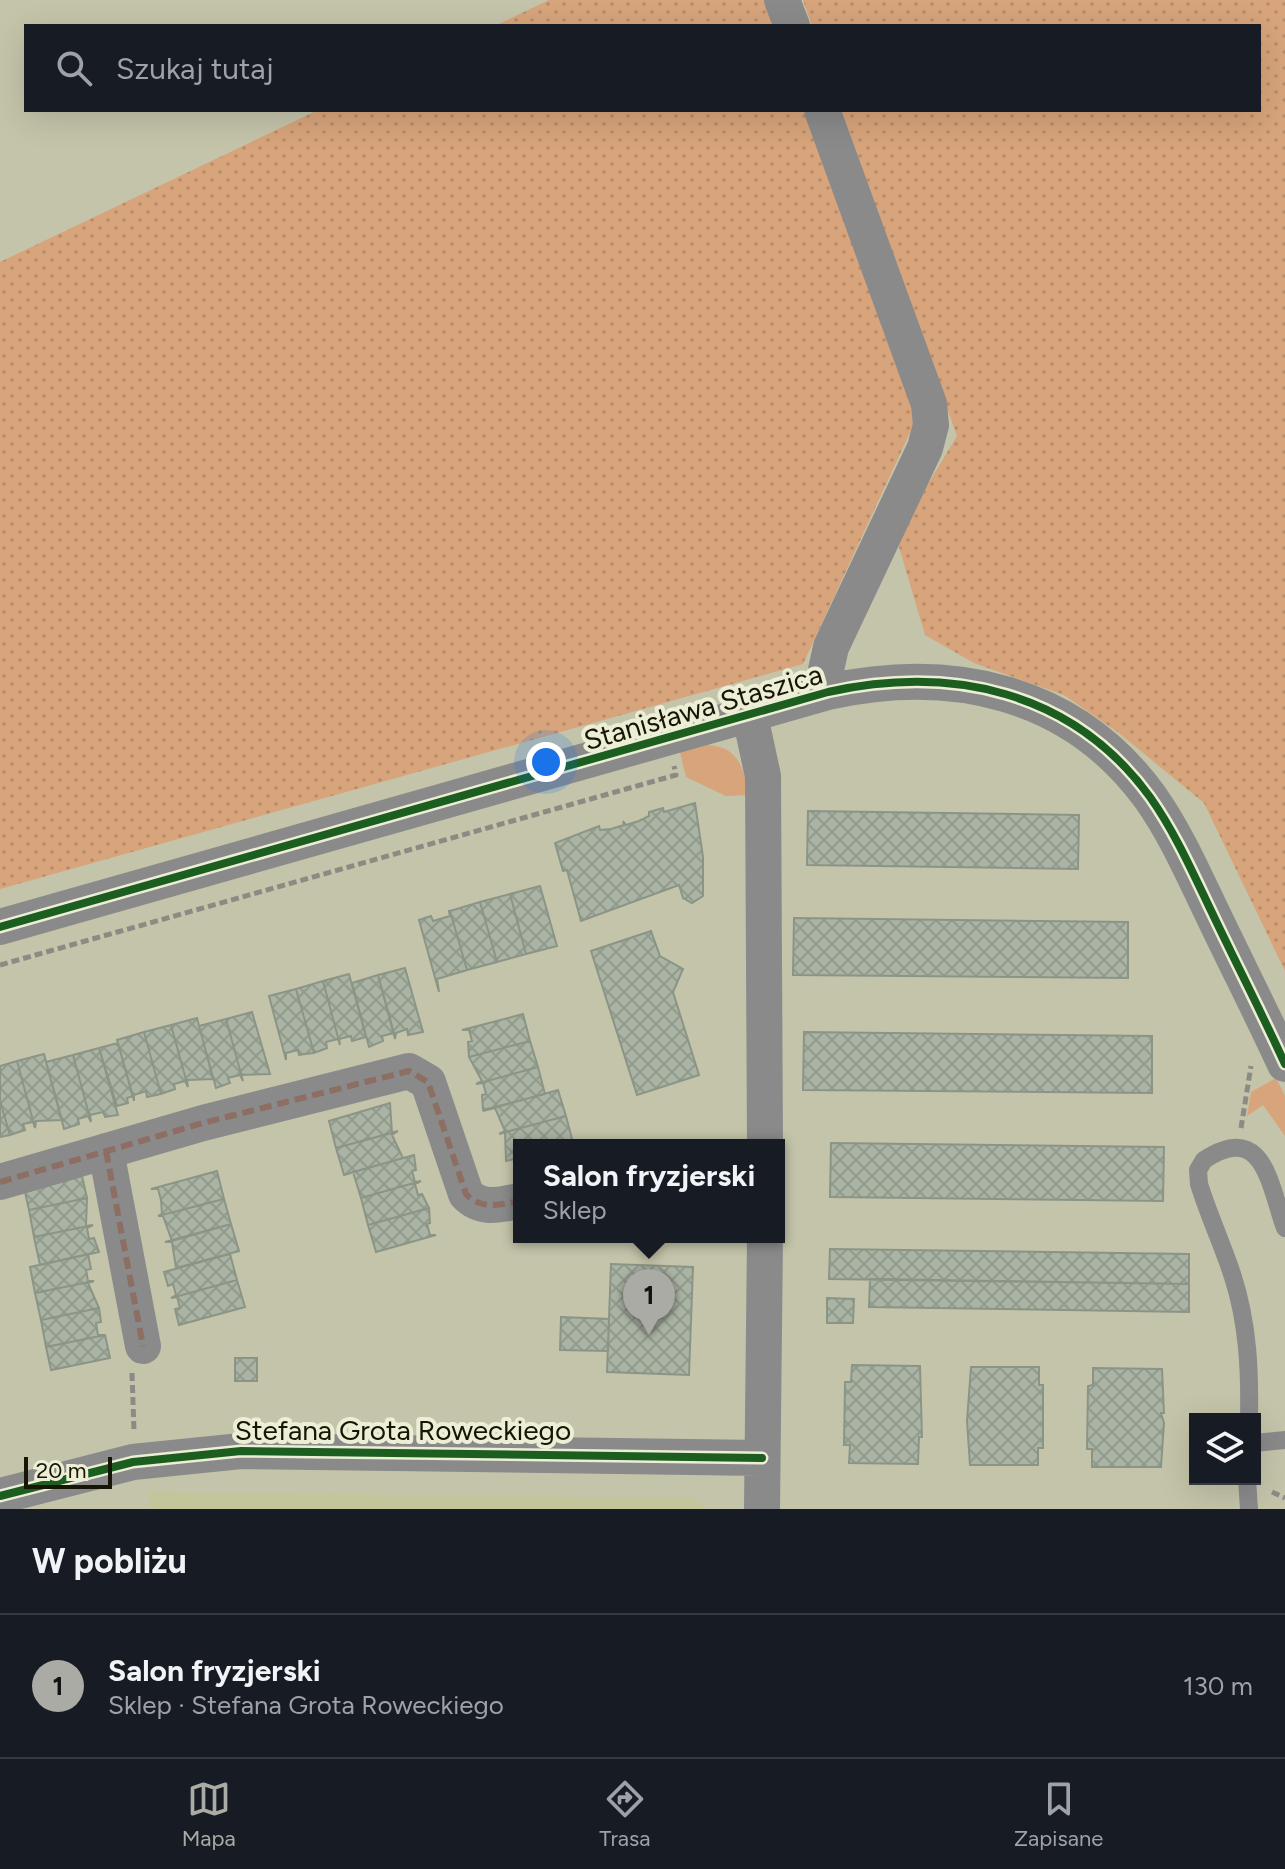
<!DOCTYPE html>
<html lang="pl">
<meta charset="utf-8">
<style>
body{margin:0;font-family:Figtree,sans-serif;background:#242831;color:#f1f3f6}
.controls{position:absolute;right:24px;bottom:24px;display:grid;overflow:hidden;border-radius:0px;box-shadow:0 8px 32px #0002}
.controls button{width:72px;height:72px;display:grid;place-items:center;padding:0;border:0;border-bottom:2px solid #363941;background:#171b24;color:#f1f3f6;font:40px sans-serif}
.scale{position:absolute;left:24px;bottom:20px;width:88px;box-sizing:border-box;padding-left:8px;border:4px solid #171605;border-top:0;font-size:22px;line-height:28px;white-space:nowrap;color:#171605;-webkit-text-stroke:6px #edeed6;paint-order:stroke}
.you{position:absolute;left:546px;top:762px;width:28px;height:28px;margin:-20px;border:6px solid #fff;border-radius:50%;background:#1a73e8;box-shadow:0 0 0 12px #1a73e833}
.badge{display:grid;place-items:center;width:52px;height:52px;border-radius:50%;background:#aaaba4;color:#111;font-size:26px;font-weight:700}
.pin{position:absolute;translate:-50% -66px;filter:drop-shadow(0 2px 4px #0008)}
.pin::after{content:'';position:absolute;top:42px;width:28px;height:24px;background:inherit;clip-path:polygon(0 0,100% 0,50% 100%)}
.popup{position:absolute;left:513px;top:1139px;width:272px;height:104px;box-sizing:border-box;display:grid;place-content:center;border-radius:0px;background:#171b24;filter:drop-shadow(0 2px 6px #0005);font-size:26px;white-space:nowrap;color:#9ea1a6}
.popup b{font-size:30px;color:#f1f3f6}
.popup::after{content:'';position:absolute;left:50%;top:100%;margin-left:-16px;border:16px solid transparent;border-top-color:#171b24}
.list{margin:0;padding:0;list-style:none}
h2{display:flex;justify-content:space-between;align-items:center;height:104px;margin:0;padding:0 32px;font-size:34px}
h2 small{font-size:26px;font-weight:400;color:#9ea1a6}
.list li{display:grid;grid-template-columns:52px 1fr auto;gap:24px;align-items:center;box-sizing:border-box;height:144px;padding:0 32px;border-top:2px solid #363941}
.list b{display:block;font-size:30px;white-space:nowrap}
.list p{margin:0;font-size:26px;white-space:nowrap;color:#9ea1a6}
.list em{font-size:26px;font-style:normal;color:#9ea1a6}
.icon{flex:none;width:44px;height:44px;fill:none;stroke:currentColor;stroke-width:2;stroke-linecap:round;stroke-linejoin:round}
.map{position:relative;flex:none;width:1285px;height:1509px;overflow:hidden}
.search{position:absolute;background:#171b24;box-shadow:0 8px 32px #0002;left:24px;right:24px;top:24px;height:88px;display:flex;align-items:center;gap:20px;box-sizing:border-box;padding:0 28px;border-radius:0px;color:#9ea1a6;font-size:30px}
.sheet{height:248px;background:#171b24}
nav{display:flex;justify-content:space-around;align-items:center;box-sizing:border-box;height:112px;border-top:2px solid #363941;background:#171b24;font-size:22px;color:#9ea1a6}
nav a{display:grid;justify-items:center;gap:4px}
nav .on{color:#aaaba4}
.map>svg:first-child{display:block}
.built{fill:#c4c59b}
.green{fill:#d7a47b}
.garden{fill:url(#garden-dots)}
.building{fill:url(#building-cross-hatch);stroke:#8b9586;stroke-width:2}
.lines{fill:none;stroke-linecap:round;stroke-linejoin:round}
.path{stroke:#8b8b84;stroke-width:5;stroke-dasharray:8 4;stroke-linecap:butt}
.lane{stroke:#8a8a8b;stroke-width:18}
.street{stroke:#8a8a8b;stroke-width:36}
.quiet{stroke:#8d6e63;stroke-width:6;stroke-dasharray:12 6;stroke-linecap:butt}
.cycleway-casing{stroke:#edeed6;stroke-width:13}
.cycleway{stroke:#1b5e20;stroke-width:8}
.labels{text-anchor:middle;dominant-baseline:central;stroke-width:8;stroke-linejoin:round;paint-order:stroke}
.street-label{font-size:28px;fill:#171605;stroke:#edeed6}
</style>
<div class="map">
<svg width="1285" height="1509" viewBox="0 0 1285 1509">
<defs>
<pattern id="garden-dots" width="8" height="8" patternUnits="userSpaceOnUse" patternTransform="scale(2)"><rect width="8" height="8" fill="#d7a47b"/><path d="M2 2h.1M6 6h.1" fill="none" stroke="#b88c69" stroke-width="1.8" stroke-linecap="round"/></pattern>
<pattern id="building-cross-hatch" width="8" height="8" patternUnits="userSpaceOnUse" patternTransform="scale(2)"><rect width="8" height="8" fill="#aab4a4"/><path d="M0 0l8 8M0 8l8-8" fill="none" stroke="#929a8c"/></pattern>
</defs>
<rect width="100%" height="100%" fill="#c4c4aa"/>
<path class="built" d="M149 1492 694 1498 704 1509H149Z"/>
<path class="green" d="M706 745C739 746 743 768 750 795L726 796 686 777 680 752Z
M1276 1078 1285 1096V1136L1263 1105 1247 1116 1251 1092Z"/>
<path class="garden" d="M549 0H766L776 26H494Z
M803 0H1285V971L1204 803 1119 733 1064 695 974 663 925 635 896 537 957 436 841 110H1259V26H812Z
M318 110H806L918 415 803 664 0 889V262Z"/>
<path class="building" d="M695 803 703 857V896L692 903 683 898 679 885 581 921 567 870 563 871 555 843 599 826 600 830 611 829 624 825 623 821 626 825 639 821 649 816V812L663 808 664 812Z
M808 811 1079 815 1078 869 807 865Z
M540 886 557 946 526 954 510 894Z
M510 894 526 954 497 962 480 902Z
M480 902 497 962 467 970 450 911Z
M449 911H450L467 970 437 979 439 992 419 920 431 916 433 921 450 916Z
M794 918 1128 922V978L793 975Z
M651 931 660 956 683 969 673 992 699 1075 637 1095 591 951Z
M405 968 423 1032 408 1035 407 1029 396 1033 395 1039 378 975Z
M349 974 366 1037 352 1041 351 1036 339 1039 340 1045 323 981Z
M378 975 394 1033 382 1036 383 1041 369 1047 352 983Z
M323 981 340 1045 338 1039 326 1042 327 1048 314 1053 296 989Z
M296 989 314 1053 299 1055 298 1050 286 1053V1060L269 996Z
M252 1012 270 1074 241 1075 243 1081 226 1019Z
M523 1014 530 1041 469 1057 468 1042 472 1041 469 1030H462Z
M197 1018 213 1079 187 1080 188 1087 171 1025Z
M226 1019 243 1081 240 1075 228 1078 230 1083 216 1088 199 1026Z
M171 1025 188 1087 185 1081 174 1084 175 1089 161 1094 144 1032Z
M144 1032 161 1094 147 1097 146 1091 134 1095V1101L117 1040Z
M804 1032 1152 1036V1093L803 1090Z
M530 1041 538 1067 476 1084 482 1081 469 1057Z
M118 1043 133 1096 127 1098 128 1103 117 1106 99 1048Z
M99 1048 118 1115 105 1117 103 1112 90 1115 91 1122 73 1055Z
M44 1054 62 1120 36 1121 35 1128 17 1061Z
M73 1055 91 1122 88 1116 78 1119 79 1124 64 1129 46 1062Z
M17 1061 35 1128 33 1122 23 1124 25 1130 10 1135 0 1101V1066Z
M538 1067 545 1094 483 1110 482 1095 486 1094 483 1083 476 1084Z
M558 1090 566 1116 499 1134 505 1131 495 1108 483 1111Z
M0 1101 10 1135 0 1137Z
M390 1103 392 1133 336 1148 329 1121Z
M566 1116 573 1143 519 1145V1158L506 1161 505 1132Z
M398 1131 392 1135 403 1158 344 1175 336 1148Z
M831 1143 1164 1147 1163 1201 830 1197Z
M414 1155 416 1170 412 1171 415 1182 421 1181 361 1198 353 1172Z
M217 1171 224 1199 158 1216 162 1214 161 1200 158 1189H151Z
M82 1176 87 1198 29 1210 25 1192Z
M421 1181 415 1184 418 1195 422 1194 429 1208 368 1225 361 1198Z
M87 1198 86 1226 93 1225 34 1237 29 1210Z
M224 1199 231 1224 172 1241 163 1216H158Z
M429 1208 430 1223 427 1224 430 1235H436L376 1252 368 1225Z
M231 1224 239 1251 176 1268 172 1242H165Z
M93 1225 87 1228 89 1239 94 1238 99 1252 40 1265 34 1237Z
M830 1249 1189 1254V1284L829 1279Z
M88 1254 91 1269 86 1270 88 1281H94L35 1293 30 1267Z
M230 1254 237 1280 171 1298 176 1295 173 1284 168 1286 164 1272Z
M611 1264 693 1267 689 1375 607 1372Z
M870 1279 1189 1284V1312L869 1307Z
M237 1280 245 1307 179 1325 175 1309 180 1308 177 1297 171 1298Z
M94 1281 88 1283 99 1308 41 1320 35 1293Z
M827 1298 854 1299 853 1323H827Z
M99 1308 101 1322 96 1323 98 1335H105L46 1347 41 1320Z
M561 1317 609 1319 608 1351 560 1350Z
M105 1335 110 1358 51 1370 46 1347Z
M235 1358H257V1381H235Z
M852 1365 920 1366 922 1437H919L918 1464 849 1463 850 1445H844L845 1382H851Z
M971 1367H1039V1385H1043V1448H1038V1465H970L967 1421Z
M1093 1368 1162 1369 1164 1413H1161L1164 1423 1161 1467H1092V1449H1087L1088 1386 1093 1385Z"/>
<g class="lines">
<path class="path" d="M0 965 676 775 674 766
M1241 1128 1251 1066
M132 1373 134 1431
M1272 1492 1285 1498"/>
<path class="lane" d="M1249 1419C1250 1371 1248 1324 1233 1277 1223 1246 1209 1216 1199 1184L1198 1170 1204 1160C1264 1121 1269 1184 1285 1228
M1255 1443 1285 1440
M1247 1479 1249 1509"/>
<path class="street" d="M782 0 792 26
M822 110 929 404 931 425 925 448 831 647 826 670 828 692
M750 716 763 776 765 1145
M0 927 828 692C951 665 1072 690 1150 797 1177 835 1196 880 1216 921 1239 969 1263 1016 1285 1064
M106 1151 143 1346
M0 1182 203 1123 409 1071 428 1082 466 1194C481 1210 499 1205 519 1201
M0 1496 133 1462 241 1451 762 1458
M762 1509 765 1237"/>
<path class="quiet" d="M106 1151 143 1346
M0 1182 203 1123 409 1071 428 1082 466 1194C481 1210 499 1205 519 1201"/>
<g class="cycleway-casing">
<path id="cycleway" d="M0 927 828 692C951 665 1072 690 1150 797 1177 835 1196 880 1216 921 1239 969 1263 1016 1285 1064
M0 1496 133 1462 241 1451 762 1458"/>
</g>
<use href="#cycleway" class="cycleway"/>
</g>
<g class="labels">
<g class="street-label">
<text transform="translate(703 707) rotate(-16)">Stanisława Staszica</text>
<text x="403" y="1430">Stefana Grota Roweckiego</text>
</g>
</g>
</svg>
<div class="controls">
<button><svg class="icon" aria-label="layers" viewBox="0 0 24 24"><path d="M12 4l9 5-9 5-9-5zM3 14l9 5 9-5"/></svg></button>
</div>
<div class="scale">20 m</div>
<div class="you"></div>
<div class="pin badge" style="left:649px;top:1335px">1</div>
<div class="popup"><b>Salon fryzjerski</b>Sklep</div>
<div class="search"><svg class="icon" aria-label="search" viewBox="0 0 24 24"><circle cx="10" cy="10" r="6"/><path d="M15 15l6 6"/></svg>Szukaj tutaj</div>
</div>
<section class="sheet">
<h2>W pobliżu<small></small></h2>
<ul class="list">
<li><span class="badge">1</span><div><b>Salon fryzjerski</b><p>Sklep · Stefana Grota Roweckiego</p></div><em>130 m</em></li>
</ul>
</section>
<nav>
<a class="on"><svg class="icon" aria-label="map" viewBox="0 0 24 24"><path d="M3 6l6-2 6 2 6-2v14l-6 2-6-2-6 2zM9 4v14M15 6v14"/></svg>Mapa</a>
<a><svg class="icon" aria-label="directions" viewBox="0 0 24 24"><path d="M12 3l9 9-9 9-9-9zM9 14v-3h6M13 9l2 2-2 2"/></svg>Trasa</a>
<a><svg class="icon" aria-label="saved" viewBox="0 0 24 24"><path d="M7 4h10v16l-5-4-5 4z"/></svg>Zapisane</a>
</nav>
